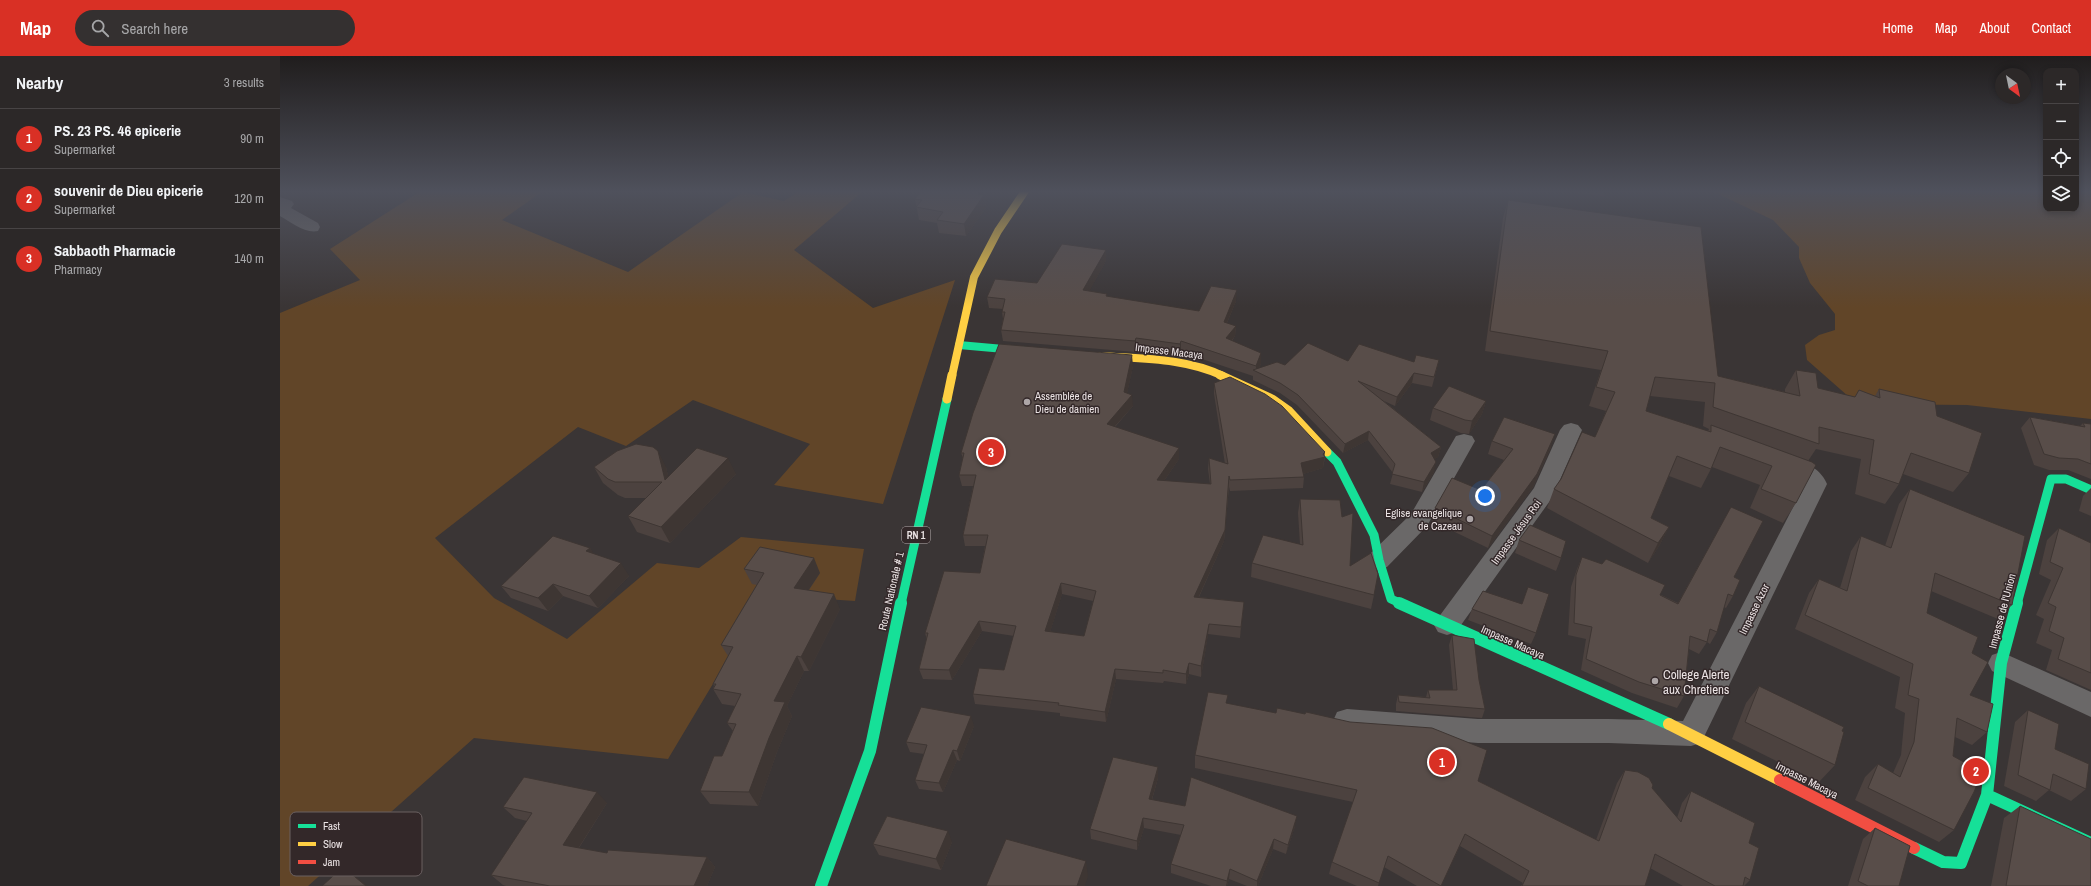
<!DOCTYPE html>
<meta charset="utf-8">
<style>
body{margin:0;font-family:"Archivo Narrow",sans-serif;background:#343030;color:#f1f3f6}
.controls{position:absolute;right:12px;top:12px;display:grid;overflow:hidden;border-radius:8px;box-shadow:0 2px 6px #0003}
.controls button{width:36px;height:36px;display:grid;place-items:center;padding:0;border:0;border-bottom:1px solid #484445;background:#2c2828;color:#f1f3f6;font:20px sans-serif}
.compass{position:absolute;left:1715px;top:12px;width:36px;height:36px;border-radius:50%;background:#2c2828;box-shadow:0 2px 6px #0003;rotate:147deg}
.you{position:absolute;left:1205px;top:440px;width:14px;height:14px;margin:-10px;border:3px solid #fff;border-radius:50%;background:#1a73e8;box-shadow:0 0 0 6px #1a73e833}
.badge{display:grid;place-items:center;width:26px;height:26px;border-radius:50%;background:#d93025;color:#fff;font-size:13px;font-weight:700}
.pin{position:absolute;translate:-50% -50%;border:2px solid #fff;box-shadow:0 1px 4px #0006}
.list{margin:0;padding:0;list-style:none}
h2{display:flex;justify-content:space-between;align-items:center;height:52px;margin:0;padding:0 16px;font-size:17px}
h2 small{font-size:13px;font-weight:400;color:#a6a6a8}
.list li{display:grid;grid-template-columns:26px 1fr auto;gap:12px;align-items:center;box-sizing:border-box;height:60px;padding:0 16px;border-top:1px solid #484445}
.list b{display:block;font-size:15px;white-space:nowrap}
.list p{margin:0;font-size:13px;white-space:nowrap;color:#a6a6a8}
.list em{font-size:13px;font-style:normal;color:#a6a6a8}
.icon{flex:none;width:22px;height:22px;fill:none;stroke:currentColor;stroke-width:2;stroke-linecap:round;stroke-linejoin:round}
.map{position:relative;flex:none;width:1811px;height:830px;overflow:hidden}
header{display:flex;align-items:center;gap:24px;box-sizing:border-box;height:56px;padding:0 20px;background:#d93025;color:#fff}
header strong{font-size:19px}
nav{display:flex;gap:22px;margin-inline-start:auto;font-size:14px}
.search{width:280px;height:36px;background:#343030;display:flex;align-items:center;gap:10px;box-sizing:border-box;padding:0 14px;border-radius:22px;color:#a6a6a8;font-size:15px}
main{display:flex}
aside{flex:1;background:#2c2828}
.map>svg:first-child{display:block}
.green{fill:#614528}
.lines{fill:none;stroke-linecap:round;stroke-linejoin:round}
.street{fill:#6a6868;fill-rule:evenodd}
.fast-far2{stroke:#16e098;stroke-width:8}
.fast-far1{stroke:#16e098;stroke-width:9}
.fast{stroke:#16e098;stroke-width:12}
.slow-far2{stroke:#ffcf43;stroke-width:8}
.slow-far1{stroke:#ffcf43;stroke-width:9}
.slow{stroke:#ffcf43;stroke-width:12}
.jam{stroke:#f24e42;stroke-width:12}
.wall{fill:#4c423f;fill-rule:evenodd}
.shaded-wall{fill:#3e3633}
.building{fill:#584d49;stroke:#3e3633;fill-rule:evenodd}
.poi-dot{fill:#ada6a7;stroke:#332829;stroke-width:1.5}
.labels{text-anchor:middle;dominant-baseline:central;stroke-width:3;stroke-linejoin:round;paint-order:stroke}
.shield{fill:#332829;stroke:#b4abac;stroke-width:1}
.shield-label{font-size:10px;font-weight:bold;fill:#ebe3e4}
.street-label{font-size:11px;fill:#ebe3e4;stroke:#332829}
.poi-label{font-size:11px;fill:#ebe3e4;stroke:#332829;text-anchor:start}
.near-poi-label{font-size:13px;fill:#ebe3e4;stroke:#332829;text-anchor:start}
.key{fill:#332829;stroke:#6a6061;stroke-width:1}
.key-label{font-size:11px;fill:#ebe3e4}
</style>
<header>
<strong>Map</strong>
<div class="search"><svg class="icon" aria-label="search" viewBox="0 0 24 24"><circle cx="10" cy="10" r="6"/><path d="M15 15l6 6"/></svg>Search here</div>
<nav><a>Home</a><a>Map</a><a>About</a><a>Contact</a></nav>
</header>
<main>
<aside>
<h2>Nearby<small>3 results</small></h2>
<ul class="list">
<li><span class="badge">1</span><div><b>PS. 23 PS. 46 epicerie</b><p>Supermarket</p></div><em>90 m</em></li>
<li><span class="badge">2</span><div><b>souvenir de Dieu epicerie</b><p>Supermarket</p></div><em>120 m</em></li>
<li><span class="badge">3</span><div><b>Sabbaoth Pharmacie</b><p>Pharmacy</p></div><em>140 m</em></li>
</ul>
</aside>
<div class="map">
<svg width="1811" height="830" viewBox="0 0 1811 830">
<rect width="100%" height="100%" fill="#3a3535"/>
<path class="green" d="M141 135H263L222 164 348 216 463 136 504 145 519 135H583L514 194 593 252 675 224 603 448 494 429 530 388 413 344 346 390 298 371 155 482 214 542 287 583 377 507 419 512 461 481 584 493 575 545 486 539 388 703 194 682 28 830H0V257L80 224 50 193Z
M1432 135H1766V153H1796V135H1811V363L1687 349 1577 348 1527 304 1525 289 1539 279 1555 274V258L1530 227 1519 202V191L1493 164Z"/>
<g class="lines">
<path class="street" d="M0 141 12 145 14 148 11 152 38 167 40 171 38 175C25 178 11 166 0 160Z
M1291 367 1298 369 1302 374 1272 442 1176 576 1167 579 1158 576 1154 569 1158 562 1254 432 1280 374 1284 369Z
M1184 378 1192 380 1195 385 1147 470 1107 511 1099 513 1091 511 1087 504 1091 497 1131 458 1176 380Z
M1503 401C1522 406 1539 409 1547 428L1421 687 1411 690 1329 687H1198L1067 677 1057 674 1053 665 1057 656 1067 653 1198 663H1329L1403 665 1525 428 1515 420 1495 415 1492 409 1495 403Z
M1721 596 1811 636V661L1712 615 1708 607 1712 599Z"/>
<path class="fast-far2" d="M679 289 747 295"/>
<path class="fast-far1" d="M1047 396 1057 406 1094 479 1099 504 1111 543 1122 548
M621 548 667 343
M1737 548 1771 423H1786L1811 434"/>
<path class="fast" d="M1119 547 1389 668
M1707 739 1721 607 1737 547
M1634 792 1663 806 1681 807 1707 739 1811 787
M541 830 590 695 621 547"/>
<path class="slow-far2" d="M821 300C862 303 905 302 943 320
M672 320 694 221 718 175 745 135"/>
<path class="slow-far1" d="M940 319 992 343 1009 355 1047 396
M667 343 672 319"/>
<path class="slow" d="M1389 668 1500 724"/>
<path class="jam" d="M1500 724 1634 792"/>
</g>
<path class="wall" d="M637 135H713L705 145 706 152 686 180 659 177 657 167 639 164 635 143 641 136Z
M1275 135H1326L1324 140Z
M1228 144 1438 320 1505 336V333L1516 314 1538 332 1575 341 1595 340 1599 333 1657 360 1689 417 1673 436 1623 418 1619 428 1605 448 1575 438 1581 403 1536 393 1528 405 1516 447 1503 467 1470 452 1480 429 1432 411 1421 432 1389 420 1371 462 1389 471 1379 490 1368 507 1267 452 1274 433 1315 381 1326 355 1309 350 1321 314 1205 295 1223 162ZM1370 340 1425 346 1423 370 1429 373 1428 375 1366 355Z
M826 205 809 235 827 238V241L919 255 956 245 947 267 956 270 955 280 952 285 981 308 979 312 1005 309 1068 305 1134 306 1159 304 1152 331 1132 327 1115 350 1104 345 1161 391 1158 401 1154 403V416L1142 436 1110 428 1113 417 1088 384 1063 397 1017 349 1000 337 973 324V320L901 296 900 299 856 293V296L723 285 721 274 723 263 722 256 723 253 709 252 707 241 757 227Z
M853 310 847 337 853 350 835 371 899 392V403L884 425 930 428 928 413 929 402 945 408 934 338V327L1045 401 1043 412 1023 418 1024 421 1023 432 950 435 949 431 944 485 919 541 964 546 960 582 928 578 921 621 909 618 906 628 884 625 883 627 836 623 826 666 780 660V657L695 648 693 638 724 614 734 580 702 575 672 624 643 623 639 613 647 584 645 577 700 517 705 490H685L683 479 693 430H682L679 419 683 402 681 397ZM782 538 813 545 804 580 770 576Z
M1206 345 1202 358 1189 378 1181 377 1150 364 1153 352Z
M1750 361 1800 370 1803 367 1811 368V423L1788 414H1769L1754 409 1741 372Z
M1212 385 1271 391 1253 431 1208 492 1152 465 1155 452 1201 434 1224 404 1208 398Z
M314 411H386L388 420 456 418 390 487 357 476 348 460 366 442H345L338 439 323 427Z
M1811 432V460L1799 455 1803 440Z
M1630 433 1732 549 1718 563 1651 535 1647 557 1692 597 1690 639 1707 676 1692 689 1675 681 1673 700 1674 774 1659 786 1575 744 1585 721 1598 708 1613 717 1621 699 1625 657 1615 652 1620 621 1515 573 1529 537 1539 523 1560 532 1571 495 1581 480 1605 490 1619 448Z
M1020 443 1062 461 1070 510 1094 539 1091 553 971 521 972 507 1020 488 1018 457Z
M1451 451 1454 521 1453 540 1446 552 1444 551 1437 576 1430 588 1427 586 1419 598 1409 593 1404 640 1397 652 1352 637 1301 614 1306 583 1288 579 1291 531 1297 513 1302 501 1398 547Z
M1779 472 1811 487V634L1766 614 1772 594 1756 587 1764 563 1756 559 1771 524 1759 518 1767 484Z
M1239 484 1281 502 1276 515 1235 497Z
M310 492 313 498 349 520 318 552 283 540 268 555 231 542 221 530Z
M464 513 540 517 529 534 560 553 529 615H524L507 650 512 660 497 696 478 750 430 748 420 735 442 700 453 675 447 667 455 650 442 648 433 633 434 630 433 628 448 600 441 589 477 529 472 528Z
M1248 531 1256 577 1251 588 1188 564 1192 553 1242 548Z
M1172 579 1199 624 1205 653 1202 662 1116 655V648L1118 639 1146 641 1148 634H1173L1169 589Z
M1479 630 1555 709 1539 726 1452 683 1466 647Z
M947 647 1198 725 1316 784 1337 727 1345 714 1372 732 1397 762 1402 747 1411 735 1469 787 1470 824 1464 830H1403L1370 812 1365 830H1241L1243 827 1180 790 1161 830H1137L1104 811 1098 830H1077L1049 818 1052 806 1073 746 915 712V699Z
M1748 654 1775 693 1806 733 1791 745 1769 734 1756 745 1724 730 1735 666Z
M694 670 680 705 677 704 663 736 639 733 635 724 644 698 630 696 626 686Z
M878 711V722L872 744 1015 770 1006 798 993 793 978 830H967L949 823 947 830H931L891 817V808L901 779 864 772 857 794 811 783 810 773Z
M327 747 299 792 327 797 427 801 435 811 427 830H226L223 829 211 819 247 765 235 762 223 751Z
M1740 750 1811 830H1711L1724 762Z
M1595 772 1619 830H1568L1583 783Z
M672 786 661 814 599 799 593 788Z"/>
<path class="shaded-wall" d="M700 135H713L705 145 706 152 686 180 684 168 698 138Z
M826 194V205L804 245 803 234Z
M957 234 956 245 943 276 944 266Z
M956 270 955 280 945 293 946 282Z
M856 282V296L855 285Z
M901 285V296L900 299V288Z
M981 297V308L977 316H976V310Z
M852 299 853 310 845 347 844 336Z
M1134 317 1132 327 1115 350 1117 341Z
M852 339 853 350 827 379V368Z
M1206 345 1202 358 1189 378 1192 365Z
M1089 375 1088 384 1063 397 1065 388Z
M1275 378 1271 391 1253 431 1208 492 1212 480Z
M1161 391 1158 401 1149 406 1151 397Z
M899 392V403L877 435V424Z
M378 395 386 411 393 440 385 424Z
M1045 396 1043 412 1020 419 1021 407Z
M448 402 456 418 390 487 381 471Z
M1156 406 1154 416 1142 436 1144 426Z
M949 420 944 485 914 551V541Z
M1389 471 1379 490 1368 507 1378 487Z
M310 492 318 505 306 495Z
M534 502 540 517 520 547 514 532Z
M341 507 349 520 318 552 309 540Z
M781 527 782 538 767 586 765 575Z
M273 528 283 540 268 555 258 542Z
M554 538 560 553 529 615 521 601Z
M964 546 963 557 960 582 961 571Z
M699 565 702 575 672 624 669 614Z
M929 568 928 578 921 621V610Z
M517 600 524 615 507 650 512 660 497 696 478 750 469 736 494 645Z
M909 607V618L906 628V618Z
M835 613 836 623 826 666 825 656Z
M691 660 694 670 680 705 677 695Z
M673 694 677 704 663 736 659 727Z
M878 711V722L869 753V743Z
M317 736 327 747 294 799 283 789Z
M1017 760 1015 770 1006 798 1008 789Z
M863 762 864 772 857 794V785Z
M668 775 672 786 661 814 656 803Z
M994 783 993 793 978 830H977V825Z
M427 801 435 811 427 830H414Z
M806 805 808 820 805 830H797Z
M63 811 78 822 88 830H86Z
M950 813 949 823 947 830H946L947 825Z"/>
<path class="building" d="M642 135H700L698 138 704 139 684 168 657 164 663 156 636 151 642 144 635 143Z
M1228 144 1421 171 1438 320 1520 340 1516 314 1536 317 1538 332 1575 341 1579 334 1600 342 1599 333 1655 346 1657 360 1702 377 1689 417 1631 397 1619 428 1589 418 1594 384 1539 371V388L1433 351 1435 327 1375 321 1366 355 1431 376V369L1532 406 1536 409 1516 447 1481 433 1492 410 1440 391 1431 413 1397 400 1371 462 1389 471 1378 487 1274 433 1281 423 1302 376 1315 381 1335 336 1316 331 1328 295 1210 275Z
M782 188 826 194 803 234 827 238 826 240 919 255 931 230 957 234 944 266 956 270 946 282 981 297 976 310 901 285 900 288 856 282 855 285 721 274 725 256H722L725 243 707 241 715 223 757 227Z
M1028 287 1068 305 1079 288 1134 306 1136 299 1159 304 1154 321 1134 317 1117 341 1078 325 1161 391 1151 397 1156 406 1144 426 1112 418 1115 408 1089 375 1065 388 1018 339 1000 327 973 314 997 306 1005 309Z
M719 288 852 299 844 336 852 339 827 368 899 392 877 424 931 428 929 402 948 408 934 327 950 321 985 338 1002 350 1045 396 1043 398 1045 401 1021 407 1024 421 950 424 949 420 945 474 914 541 964 546 961 571 929 568 921 610 909 607 906 618 883 614V617L835 613 825 656 778 649 779 647 693 638 699 612 724 614 736 570 699 565 669 614 639 613 648 577H645L664 515 700 517 708 479H683L696 419H679L684 397H681L693 357ZM781 527 816 535 804 580 765 575Z
M1169 330 1206 345 1192 365 1185 364 1153 352Z
M1224 361 1275 378 1257 418 1212 480 1155 452 1172 422 1201 434 1233 393 1212 385Z
M1750 361 1805 371 1803 367 1811 368V408L1798 403 1779 402 1764 398Z
M356 388 373 391 378 395 385 424 417 392 448 402 381 471 348 460 382 426H335L328 423 314 411 337 395Z
M1630 433 1745 480 1732 549 1655 517 1647 557 1698 581 1692 597 1708 606 1690 639 1713 648 1707 676 1677 662 1673 700 1702 716 1694 736 1674 774 1588 732 1598 708 1620 721 1634 686 1639 643 1628 639 1633 608 1525 559 1539 523 1567 535 1581 480 1611 492Z
M1020 443 1060 444 1062 461 1073 457 1070 510 1091 497 1098 518 1094 539 972 507 983 479 1023 489Z
M1451 451 1483 465 1454 521 1460 524 1453 540 1448 538 1437 576 1430 573 1427 586 1410 580 1404 640 1359 626 1306 603 1312 571 1294 567 1296 519 1302 501 1322 508 1326 503 1385 529 1380 539 1398 548Z
M1250 469 1286 485 1281 502 1239 484Z
M1779 472 1811 487V617L1778 603 1784 582 1769 575 1776 551 1768 547 1783 512 1770 506Z
M273 480 310 492 306 495 341 507 309 540 273 528 258 542 221 530Z
M480 491 534 502 514 532 554 538 521 601 517 600 494 645 505 646 489 682 469 736 420 735 434 700H442L456 668 447 667 461 638 433 633 436 628H433L453 591 441 589 484 517 464 513Z
M1248 531 1269 538 1256 577 1192 553 1203 535 1242 548Z
M1172 579 1194 583 1199 624 1205 653 1119 646 1118 639 1150 642 1148 634H1177Z
M1479 630 1564 671 1562 675 1564 676 1555 709 1465 666Z
M928 636 948 639 946 647 996 657 997 652 1025 658 1026 656 1070 666 1152 672 1207 694 1198 725 1319 785 1345 714 1358 716 1369 722 1373 729 1372 732 1401 766 1411 735 1475 767 1469 787 1479 792 1470 824 1465 821 1463 830H1435L1375 798 1365 830H1242L1249 815 1185 778 1161 830 1108 800 1099 827 1052 806 1077 734 915 699Z
M641 651 691 660 677 695 673 694 659 727 635 724 647 689 626 686Z
M1748 654 1779 668 1775 693 1809 708 1806 733 1773 718 1770 734 1738 719Z
M833 701 878 711 869 743 905 750 911 721 1017 760 1008 789 994 783 977 825 950 813 947 825 891 808 904 769 863 762 857 785 810 773Z
M244 721 317 736 283 789 327 797 328 794 427 801 414 830H270L211 819 252 757 223 751Z
M1740 750 1811 783V830H1726Z
M607 760 668 775 656 803 593 788Z
M1595 772 1630 790 1619 830H1588L1578 825Z
M726 783 806 805 797 830H706Z
M63 811 86 830H42Z"/>
<linearGradient id="sky" x2="0" y2="1"><stop stop-color="#201d1d"/><stop offset="0.54" stop-color="#4f515c"/><stop offset="1" stop-color="#4f515c" stop-opacity="0"/></linearGradient>
<rect width="1811" height="251" fill="url(#sky)"/>
<g class="poi-dot">
<circle cx="747" cy="346" r="4"/>
<circle cx="1190" cy="463" r="4"/>
<circle cx="1375" cy="625" r="4"/>
</g>
<g class="labels">
<rect class="shield" x="622" y="471" width="28" height="16" rx="3"/>
<g class="shield-label">
<text x="636" y="479">RN 1</text>
</g>
<g class="street-label">
<text transform="translate(889 295) rotate(7)">Impasse Macaya</text>
<text transform="translate(1236 476) rotate(-54)">Impasse Jésus Roi</text>
<text transform="translate(611 535) rotate(-77)">Route Nationale # 1</text>
<text transform="translate(1474 553) rotate(-64)">Impasse Azor</text>
<text transform="translate(1722 555) rotate(-75)">Impasse de l'Union</text>
<text transform="translate(1233 586) rotate(24)">Impasse Macaya</text>
<text transform="translate(1527 724) rotate(27)">Impasse Macaya</text>
</g>
<g class="poi-label">
<text x="755" y="340">Assemblée de<tspan x="755" dy="13">Dieu de damien</tspan></text>
<text x="1182" y="457" text-anchor="end">Eglise evangelique<tspan x="1182" dy="13">de Cazeau</tspan></text>
</g>
<g class="near-poi-label">
<text x="1383" y="618">College Alerte<tspan x="1383" dy="15">aux Chretiens</tspan></text>
</g>
</g>
<rect x="10" y="756" width="132" height="64" rx="6" class="key"/>
<rect x="18" y="768" width="18" height="4" fill="#16e098"/>
<rect x="18" y="786" width="18" height="4" fill="#ffcf43"/>
<rect x="18" y="804" width="18" height="4" fill="#f24e42"/>
<g class="key-label">
<text x="43" y="774">Fast</text>
<text x="43" y="792">Slow</text>
<text x="43" y="810">Jam</text>
</g>
</svg>
<div class="controls">
<button>+</button>
<button>−</button>
<button><svg class="icon" aria-label="locate" viewBox="0 0 24 24"><circle cx="12" cy="12" r="6"/><path d="M12 2v4M12 18v4M2 12h4M18 12h4"/></svg></button>
<button><svg class="icon" aria-label="layers" viewBox="0 0 24 24"><path d="M12 4l9 5-9 5-9-5zM3 14l9 5 9-5"/></svg></button>
</div>
<svg class="compass" viewBox="-18 -18 36 36"><path d="M0-13l5 13h-10z" fill="#e53935"/><path d="M0 13l5-13h-10z" fill="#a6a6a8"/></svg>
<div class="you"></div>
<div class="pin badge" style="left:1162px;top:706px">1</div>
<div class="pin badge" style="left:1696px;top:715px">2</div>
<div class="pin badge" style="left:711px;top:396px">3</div>
</div>
</main>
